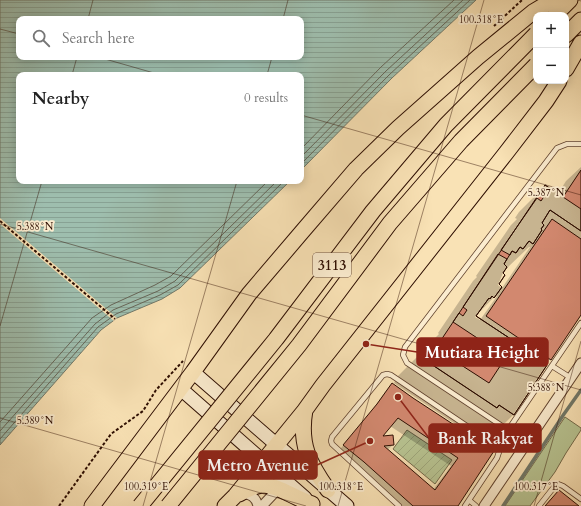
<!DOCTYPE html>
<meta charset="utf-8">
<style>
body{margin:0;font-family:Cardo,serif;background:#f6f6f6;color:#222}
.controls{position:absolute;right:12px;top:12px;display:grid;overflow:hidden;border-radius:8px;box-shadow:0 2px 10px #0003}
.controls button{width:36px;height:36px;display:grid;place-items:center;padding:0;border:0;border-bottom:1px solid #e0e0e0;background:#fff;color:#222;font:20px sans-serif}
.list{margin:0;padding:0;list-style:none}
h2{display:flex;justify-content:space-between;align-items:center;height:52px;margin:0;padding:0 16px;font-size:17px}
h2 small{font-size:13px;font-weight:400;color:#767676}
.icon{flex:none;width:22px;height:22px;fill:none;stroke:currentColor;stroke-width:2;stroke-linecap:round;stroke-linejoin:round}
.map{position:relative;flex:none;width:581px;height:506px;overflow:hidden}
.search{position:absolute;background:#fff;box-shadow:0 2px 10px #0003;left:16px;top:16px;width:288px;height:44px;display:flex;align-items:center;gap:10px;box-sizing:border-box;padding:0 14px;border-radius:8px;color:#767676;font-size:15px}
.panel{position:absolute;background:#fff;box-shadow:0 2px 10px #0003;left:16px;top:72px;width:288px;height:112px;border-radius:8px}
.map>svg:first-child{display:block}
.garden{fill:url(#garden-furrows);stroke:#73694a}
.pitch{fill:#b8c492;stroke:#73694a}
.water{fill:url(#water-rules);stroke:#717869;fill-rule:evenodd}
.pier{fill:#f9e2b5}
.shadow{fill:#0003;fill-rule:evenodd}
.lines{fill:none;stroke-linecap:round;stroke-linejoin:round}
.shore{stroke:#666658;stroke-width:1}
.stream{stroke:#717869;stroke-width:3.5}
.building{fill:#d2886f;stroke:#2e0e02;fill-rule:evenodd}
.service-casing{stroke:#61432f;stroke-width:6}
.minor-casing{stroke:#61432f;stroke-width:11}
.secondary-casing{stroke:#2e0e02;stroke-width:15}
.trunk-casing{stroke:#2e0e02;stroke-width:17}
.path{stroke:#2e0e02;stroke-width:2;stroke-dasharray:3 2;stroke-linecap:butt}
.service{stroke:#fbeccf;stroke-width:4.5}
.minor{stroke:#fbeccf;stroke-width:9}
.secondary{stroke:#fbeccf;stroke-width:13}
.trunk{stroke:#f9e2b5;stroke-width:15}
.trunk-bridge-casing{stroke:#2e0e02;stroke-width:17;stroke-linecap:butt}
.trunk-bridge{stroke:#f9e2b5;stroke-width:15}
.ticks{fill:none;stroke:#2e0e02;stroke-width:1;stroke-opacity:0.45}
.labels{text-anchor:middle;dominant-baseline:central;stroke-width:3.5;stroke-linejoin:round;paint-order:stroke}
.shield{fill:#fbeccf;stroke:#6c5140;stroke-width:1}
.shield-label{font-size:14px;font-weight:bold;fill:#2e0e02}
.ticks-label{font-size:10px;text-anchor:middle;fill:#2e0e02;stroke:#fbeccf;stroke-width:3.5;stroke-linejoin:round;paint-order:stroke}
.leader{fill:none;stroke:#8f2418;stroke-width:1.5}
.callout-dot{fill:#8f2418;stroke:#fbeccf;stroke-width:1.5}
.callout{fill:#8f2418;stroke:#8f2418;stroke-width:1.5}
.callout-label{font-size:16px;text-anchor:middle;font-weight:bold;fill:#fff}
</style>
<div class="map">
<svg width="581" height="506" viewBox="0 0 581 506">
<defs>
<pattern id="garden-furrows" width="10" height="10" patternUnits="userSpaceOnUse"><rect width="10" height="10" fill="#b8c492"/><path d="M-1 1l2-2M0 10L10 0M9 11l2-2" fill="none" stroke="#9ea77c"/></pattern>
<pattern id="water-rules" width="6" height="5" patternUnits="userSpaceOnUse"><rect width="6" height="5" fill="#9ebeae"/><path d="M0 2.5h6" fill="none" stroke="#88a294"/></pattern>
</defs>
<rect width="100%" height="100%" fill="#f9e2b5"/>
<filter id="stains"><feTurbulence type="fractalNoise" baseFrequency=".005" numOctaves="4"/><feColorMatrix values="0 0 0 0 .2 0 0 0 0 .09 0 0 0 0 .02 0 0 0 .5 -.17"/></filter>
<radialGradient id="worn" r=".72"><stop offset=".6" stop-color="#630" stop-opacity="0"/><stop offset="1" stop-color="#630" stop-opacity=".3"/></radialGradient>
<path class="garden" d="M407 430 452 460 435 484 393 449Z"/>
<path class="pitch" d="M565 417 581 428V430L566 453 555 472 530 506H505Z"/>
<path class="water" d="M0 0H476L392 78 301 170V75H19V181H290L180 288 162 299 117 318 101 330 0 445ZM19 19H301V57H19Z"/>
<path class="pier" d="M0 218 117 318 114 321 0 224Z"/>
<path class="shadow" d="M581 167V314L550 359 545 364 546 365 513 415 487 441 473 431 470 434 394 383 398 376 424 350 428 353 430 350 428 349 433 340 439 334 438 333 473 281 477 277 476 276 511 225 517 219 515 218 519 212 545 186 562 197 565 192 561 189 566 181ZM529 247H530L502 288 498 285 505 268 506 269ZM496 295 497 296 480 320 475 317Z
M392 384 492 451 456 506H397L357 470 337 453 370 413 385 392ZM390 426 451 466 433 490 387 450 393 445 381 437Z"/>
<g class="lines">
<path class="shore" d="M301 149 381 67 454 0
M301 157 386 71 463 0
M301 164 389 75 470 0
M0 422 92 318 111 305 155 285 171 276 268 181
M0 431 95 324 113 310 158 291 175 281 277 181
M0 439 98 327 116 314 160 295 178 285 284 181"/>
<path class="stream" d="M503 506 564 414 581 390"/>
</g>
<path class="building" d="M581 170V231L550 210 542 223 544 225 541 229 542 230 533 244 529 241 523 249 520 247 516 253 512 251 504 264 507 267 503 273 505 275 499 284 502 287 494 298 492 296 490 299 489 298 476 316 535 355 532 359 538 364 540 360 547 365 514 415 499 405 497 408 419 356 424 349 428 352 432 347 435 349 545 185 563 197Z
M545 185 581 209V231L550 210 542 223 544 225 541 229 542 230 533 244 529 241 523 249 520 247 516 253 512 251 510 255 501 250 537 198 541 201 545 195 541 192Z
M552 219 581 239V315L551 360 486 316Z
M498 254 507 259 504 264 507 267 503 273 505 275 499 284 502 287 494 298 492 296 490 299 489 298 476 316 535 355 532 359 538 364 540 360 547 365 514 415 499 405 497 408 419 356 424 349 428 352 432 347 438 351 439 350 449 357 452 353 461 359 458 363 489 383 506 357 453 322 459 313 463 316 467 310 463 307Z
M392 383 413 398 494 451 458 506H413L364 462 343 445 377 404ZM398 418 458 458 435 490 384 446 394 445 393 435 383 436Z
M559 490 579 506H545Z"/>
<g class="lines">
<g class="service-casing">
<path id="service" d="M581 144H567L557 148 405 347 403 355 407 363 508 430 581 323
M552 366 571 378
M508 430 527 443
M469 500 476 506
M399 506 332 444 331 441 332 437 383 375 387 374 391 375 498 447 499 452 497 458 465 506
M539 506 554 487 558 484 563 486 581 499"/>
</g>
<g class="minor-casing">
<path id="minor" d="M242 492C251 495 256 497 258 506
M262 506 278 489
M484 506 581 363"/>
</g>
<g class="secondary-casing">
<path id="secondary" d="M193 372 347 506
M181 389 305 498"/>
</g>
<g class="trunk-casing">
<path id="trunk" d="M555 15 570 0
M566 35 581 20
M566 69 581 43
M305 410C299 444 309 463 328 490
M239 494C246 490 254 486 262 485 275 485 287 493 298 498 302 500 307 502 312 504
M92 506 193 372 249 294 301 233 356 169 398 128 478 57 533 12 553 0
M225 506 235 496 305 410 323 385 506 153 546 101 559 81"/>
</g>
<path class="path" d="M494 26 522 0
M0 221 115 319
M59 506 111 434 143 411 156 390 183 361"/>
<use href="#service" class="service"/>
<use href="#minor" class="minor"/>
<use href="#secondary" class="secondary"/>
<use href="#trunk" class="trunk"/>
<g class="trunk-bridge-casing">
<path id="trunk-bridge" d="M140 506 276 339 373 211 446 125 536 34
M168 506 299 345 390 223 461 141 536 65"/>
</g>
<use href="#trunk-bridge" class="trunk-bridge"/>
</g>
<path class="ticks" d="M578 0 581 1M88 19 93 0M283 19 288 0M0 29 19 34M98 57 161 75M72 75 77 57M267 75 272 57M301 115 581 195M0 224 581 390M0 326 42 181M0 418 306 506M143 506 237 181M338 506 484 0M534 506 581 341"/>
<g class="labels">
<rect class="shield" x="313" y="253" width="38" height="24" rx="3"/>
<g class="shield-label">
<text x="332" y="265">3113</text>
</g>
</g>
<g class="ticks-label">
<text x="481" y="23">100.318°E</text>
<text x="546" y="196">5.387°N</text>
<text x="35" y="230">5.388°N</text>
<text x="546" y="391">5.388°N</text>
<text x="35" y="424">5.389°N</text>
<text x="146" y="490">100.319°E</text>
<text x="341" y="490">100.318°E</text>
<text x="536" y="490">100.317°E</text>
</g>
<path class="leader" d="M366 344L417 352M398 397L429 438M370 441L317 465"/>
<g class="callout-dot">
<circle cx="366" cy="344" r="4"/>
<circle cx="398" cy="397" r="4"/>
<circle cx="370" cy="441" r="4"/>
</g>
<g class="callout">
<rect x="417" y="338" width="131" height="28" rx="4"/>
<rect x="429" y="424" width="112" height="28" rx="4"/>
<rect x="199" y="451" width="118" height="28" rx="4"/>
</g>
<g class="callout-label">
<text x="482" y="358">Mutiara Height</text>
<text x="485" y="444">Bank Rakyat</text>
<text x="258" y="471">Metro Avenue</text>
</g>
<rect width="100%" height="100%" filter="url(#stains)"/>
<rect width="100%" height="100%" fill="url(#worn)"/>
</svg>
<div class="controls">
<button>+</button>
<button>−</button>
</div>
<div class="search"><svg class="icon" aria-label="search" viewBox="0 0 24 24"><circle cx="10" cy="10" r="6"/><path d="M15 15l6 6"/></svg>Search here</div>
<section class="panel">
<h2>Nearby<small>0 results</small></h2>
<ul class="list">
</ul>
</section>
</div>
